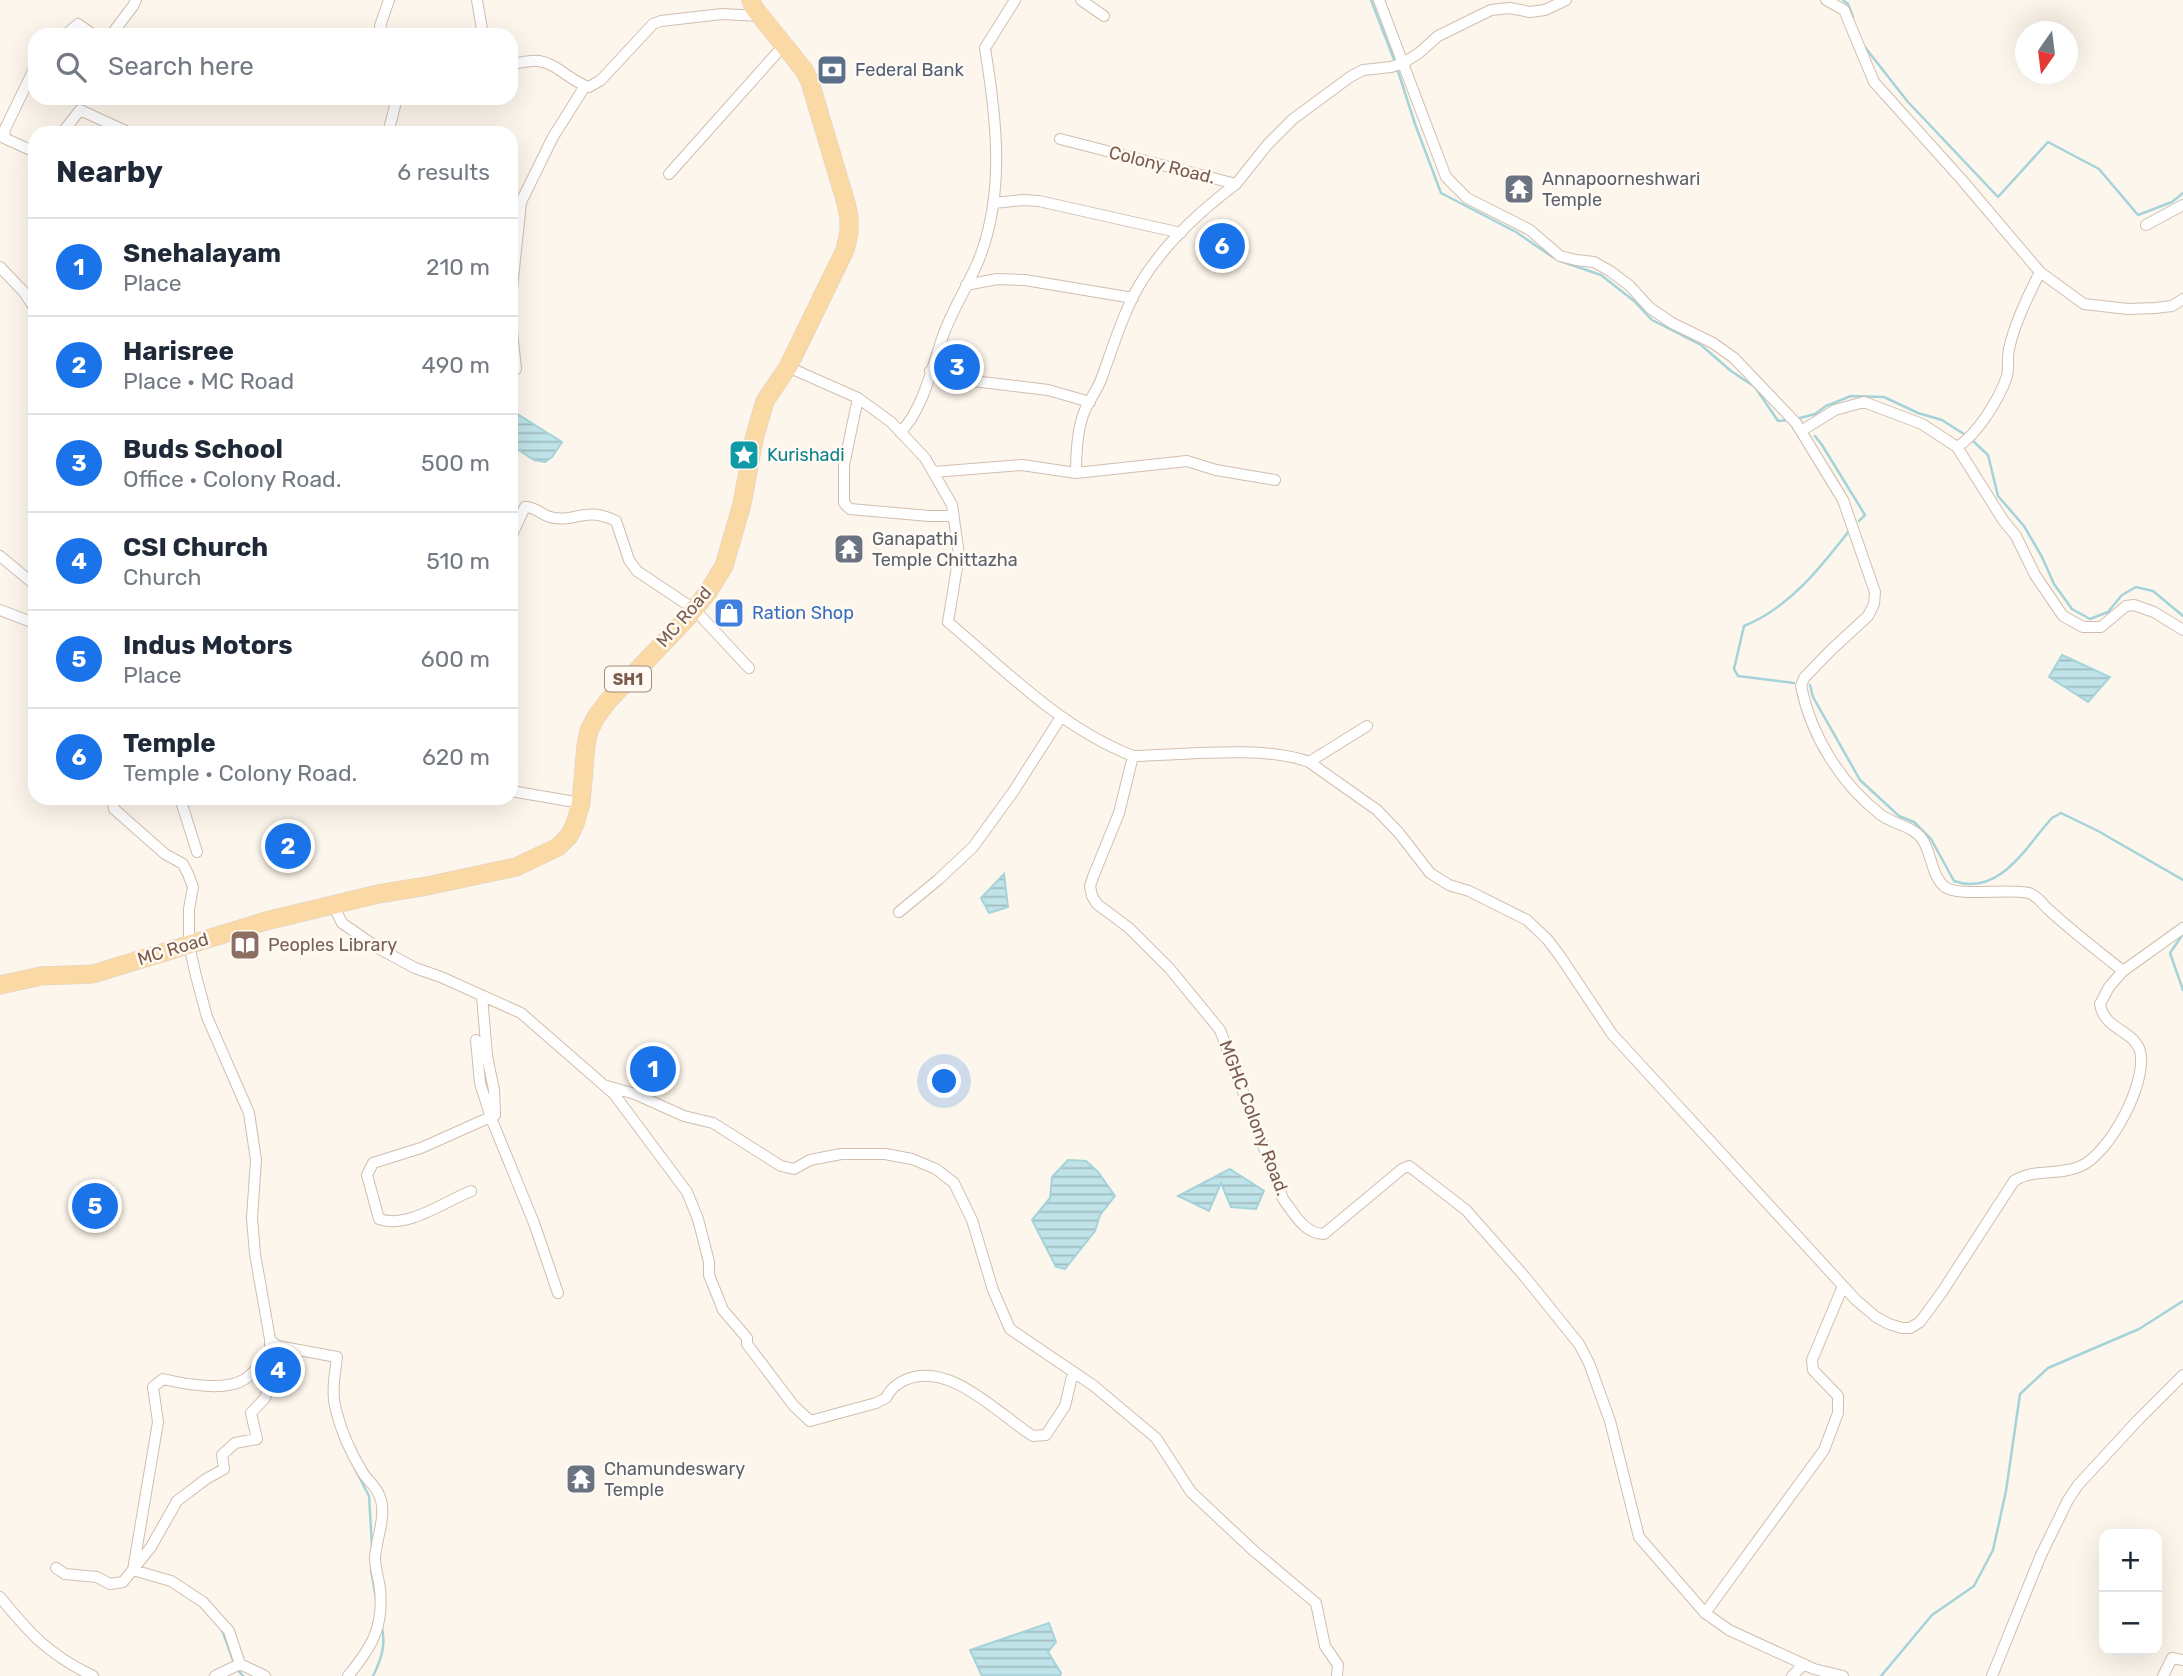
<!DOCTYPE html>
<meta charset="utf-8">
<style>
body{margin:0;font-family:Rubik,sans-serif;background:#f6f6f7;color:#1f2937}
.controls{position:absolute;right:21px;bottom:21px;display:grid;overflow:hidden;border-radius:14px;box-shadow:0 7px 28px #0002}
.controls button{width:63px;height:63px;display:grid;place-items:center;padding:0;border:0;border-bottom:2px solid #e0e1e3;background:#fff;color:#1f2937;font:35px sans-serif}
.compass{position:absolute;left:2015px;top:21px;width:63px;height:63px;border-radius:50%;background:#fff;box-shadow:0 7px 28px #0002;rotate:194deg}
.you{position:absolute;left:945px;top:1082px;width:24px;height:24px;margin:-18px;border:5px solid #fff;border-radius:50%;background:#1a73e8;box-shadow:0 0 0 10px #1a73e833}
.badge{display:grid;place-items:center;width:46px;height:46px;border-radius:50%;background:#1a73e8;color:#fff;font-size:23px;font-weight:700}
.pin{position:absolute;translate:-50% -50%;border:4px solid #fff;box-shadow:0 2px 7px #0006}
.list{margin:0;padding:0;list-style:none}
h2{display:flex;justify-content:space-between;align-items:center;height:91px;margin:0;padding:0 28px;font-size:30px}
h2 small{font-size:23px;font-weight:400;color:#747a83}
.list li{display:grid;grid-template-columns:46px 1fr auto;gap:21px;align-items:center;box-sizing:border-box;height:98px;padding:0 28px;border-top:2px solid #e0e1e3}
.list b{display:block;font-size:26px;white-space:nowrap}
.list p{margin:0;font-size:23px;white-space:nowrap;color:#747a83}
.list em{font-size:23px;font-style:normal;color:#747a83}
.icon{flex:none;width:38px;height:38px;fill:none;stroke:currentColor;stroke-width:2;stroke-linecap:round;stroke-linejoin:round}
.map{position:relative;flex:none;width:2183px;height:1676px;overflow:hidden}
.search{position:absolute;background:#fff;box-shadow:0 7px 28px #0002;left:28px;top:28px;width:490px;height:77px;display:flex;align-items:center;gap:18px;box-sizing:border-box;padding:0 24px;border-radius:21px;color:#747a83;font-size:26px}
.panel{position:absolute;background:#fff;box-shadow:0 7px 28px #0002;left:28px;top:126px;width:490px;height:679px;border-radius:21px}
.map>svg:first-child{display:block}
.water{fill:url(#water-rules);stroke:#a5d3da;stroke-width:2}
.lines{fill:none;stroke-linecap:round;stroke-linejoin:round}
.stream{stroke:#a5d3da;stroke-width:2.5}
.street-casing{stroke:#d1beb0;stroke-width:12}
.primary-casing{stroke:#dad1cd;stroke-width:19}
.street{stroke:#fff;stroke-width:10}
.primary{stroke:#fbd9a5;stroke-width:18}
.labels{text-anchor:middle;dominant-baseline:central;stroke-width:5;stroke-linejoin:round;paint-order:stroke}
.shield{fill:#fffaf3;stroke:#a28b7f;stroke-width:2}
.shield-label{font-size:16px;font-weight:bold;fill:#7a5c4d}
.service-label{font-size:18px;fill:#4e5e75;stroke:#fffaf3;text-anchor:start}
.street-label{font-size:18px;fill:#7a5c4d;stroke:#fffaf3}
.worship-label{font-size:18px;fill:#5b616d;stroke:#fffaf3;text-anchor:start}
.culture-label{font-size:18px;fill:#0d838f;stroke:#fffaf3;text-anchor:start}
.shop-label{font-size:18px;fill:#366cbe;stroke:#fffaf3;text-anchor:start}
.education-label{font-size:18px;fill:#785e54;stroke:#fffaf3;text-anchor:start}
</style>
<div class="map">
<svg width="2183" height="1676" viewBox="0 0 2183 1676">
<defs>
<pattern id="water-rules" width="6" height="5" patternUnits="userSpaceOnUse" patternTransform="scale(1.75)"><rect width="6" height="5" fill="#bfe3e8"/><path d="M0 2.5h6" fill="none" stroke="#a0bbbe"/></pattern>
</defs>
<rect width="100%" height="100%" fill="#fdf6ec"/>
<path class="water" d="M511 410 562 442 552 457 545 462 534 460 511 445Z
M2062 655 2110 677 2088 702 2049 677Z
M1004 874 1008 907 989 913 981 898Z
M1068 1160 1086 1161 1098 1172 1115 1196 1100 1215 1095 1231 1065 1269 1056 1267 1032 1220 1050 1198 1052 1177Z
M1230 1169 1264 1191 1256 1209 1231 1207 1221 1183 1209 1211 1178 1196Z
M1049 1623 1056 1642 1048 1652 1061 1673 1060 1676H982L970 1650Z"/>
<g class="lines">
<path class="stream" d="M1371 0 1395 62
M1843 0 1848 4 1853 17
M1864 46 1908 102 1998 197 2048 142 2099 169 2138 215 2172 202 2183 193
M1397 68 1415 124 1441 193 1516 232 1554 258
M1560 261 1601 275 1634 301 1652 320 1701 345 1731 371 1755 387 1778 421 1789 420
M1796 419 1815 414 1826 406 1851 396 1884 397 1918 413 1942 420 1967 436
M1815 436 1822 445 1865 515 1859 521
M1972 440 1988 455 1998 496 2024 526 2042 557 2054 584 2072 609 2090 619 2108 612 2122 595 2136 587 2153 591 2183 616
M1794 683 1738 676 1734 669 1744 626C1789 608 1820 568 1849 531
M1810 685 1813 697 1860 780 1899 816 1914 822 1931 839 1954 881C2000 897 2026 846 2052 818L2061 813 2098 831 2183 880
M2183 934 2170 953 2183 990
M355 1469 369 1496 372 1546
M371 1570 376 1598
M222 1630 234 1663
M237 1669 243 1676
M373 1676C381 1660 387 1643 381 1625
M1881 1676 1932 1615 1974 1586 1993 1550 2006 1491 2020 1394 2048 1368 2139 1329 2183 1301"/>
<g class="street-casing">
<path id="street" d="M477 0 483 35
M1081 0 1104 16
M1379 0 1446 177 1467 198 1530 230 1560 256 1576 260 1594 262 1610 271 1630 286 1650 308 1672 323 1713 343 1734 358 1796 423 1843 500 1875 592 1874 604 1868 616 1831 650 1804 678 1801 686C1811 736 1841 784 1881 815 1893 824 1913 826 1922 839 1932 853 1931 876 1945 887 1958 897 2009 888 2029 893 2038 896 2042 904 2049 910 2073 932 2098 951 2123 971
M1826 0 1844 10 1874 82 1962 180 2040 272 2084 304 2128 309 2155 308 2172 306 2183 299
M65 35 78 24 94 35
M111 35 133 6 136 0
M384 35 380 26 389 0
M511 64C520 63 530 60 539 61 558 64 571 82 589 87L601 80 653 24 661 21 722 14 760 16
M35 67 5 129 4 138 35 152
M385 99 386 98
M62 133 80 110 130 133
M388 133 397 98
M1060 139 1236 184C1193 216 1146 261 1126 312 1117 333 1110 355 1102 377 1098 389 1090 399 1085 410 1077 428 1076 453 1076 473
M669 174 784 45
M1236 184 1268 144 1293 119 1350 77 1363 70 1391 67 1403 63 1419 53 1438 36 1491 10 1510 8 1530 12 1545 10 1566 0
M994 203 1023 200 1039 201 1181 233
M2146 225 2183 205
M0 267 23 291 35 309
M966 285 997 279 1025 280 1133 298
M511 298 521 202 553 137 585 86
M511 322 516 369
M788 367 858 398 891 422 925 458 952 505 959 555 948 622C1006 671 1061 728 1133 756 1181 755 1265 745 1309 762L1377 810 1399 833 1430 873 1449 885 1469 891 1527 920 1547 939 1560 956 1612 1034 1856 1300 1876 1317 1889 1324 1902 1328H1910L1920 1322 1942 1292 2014 1181C2033 1168 2060 1176 2081 1166 2110 1153 2148 1082 2140 1051 2134 1030 2104 1030 2100 1004L2109 987 2123 971 2183 928
M930 371 965 380 1048 390 1090 402
M858 398 844 465V503L850 509 929 516H954
M1801 431 1835 410 1864 402 1922 424 1957 447 2003 520 2016 536 2035 575 2063 616 2083 627H2101L2126 606 2134 605 2154 612 2183 630
M900 432C922 413 933 364 943 336 953 307 971 282 981 254 1005 188 996 116 985 48L1015 0
M1957 447C1977 435 2000 398 2007 376 2009 367 2007 357 2009 349 2015 322 2028 296 2040 272
M934 472 1022 465 1076 473 1187 461 1216 470 1275 480
M511 537 525 507C536 507 540 514 550 517 574 524 584 505 616 521L629 560 637 571 694 609 749 668
M0 556 35 585
M0 610 34 623 35 645
M1133 756 1119 813 1093 877 1090 886 1092 896 1097 904 1129 928 1170 969 1220 1030 1283 1199C1294 1213 1304 1234 1324 1234L1402 1169 1409 1166 1466 1210 1525 1277 1579 1344 1589 1363 1610 1421 1639 1537 1705 1613 1729 1630 1814 1669 1843 1676
M1309 762 1367 726
M511 791 581 803
M180 798 197 852
M333 905 342 923 378 948 415 968 441 977 521 1013 614 1094 687 1192 698 1219 709 1262V1275L723 1310 747 1338V1344L794 1406 810 1421 876 1403 886 1398C890 1389 896 1384 905 1380 949 1360 998 1414 1033 1436L1046 1435 1065 1406 1073 1372
M899 912 939 879 973 847 1013 792 1061 717
M476 1040 480 1083 491 1118 534 1223 558 1293
M607 1086 635 1094 684 1116 713 1123 781 1166 794 1169 810 1160 841 1154H885L912 1159 936 1169 954 1183 972 1220 993 1290 1010 1329 1094 1386 1156 1438 1191 1492 1254 1551 1316 1603 1325 1646 1338 1665 1337 1676
M471 1191C444 1202 407 1229 379 1219L367 1175 373 1163 421 1148 495 1115 494 1090 487 1056 482 996
M270 1340 277 1346 337 1357C335 1374 331 1393 336 1410 341 1431 352 1455 363 1473 368 1481 376 1486 379 1495 388 1514 376 1538 375 1558 375 1569 379 1579 380 1589 384 1628 371 1648 348 1676
M56 1568 65 1574 97 1577 110 1584 123 1582 151 1547 177 1501 206 1479 224 1469 222 1455 235 1443 257 1439 251 1413 265 1398 270 1384V1339L255 1254 252 1218 256 1160 249 1113 207 1017 196 976 189 945V909L193 887 188 874 183 864 165 854 114 809 112 798
M0 1597C30 1634 48 1654 93 1676
M1705 1613 1824 1450 1838 1413V1396L1813 1370 1812 1360 1843 1286
M240 1664 229 1631 203 1602 171 1581 133 1570 158 1422 153 1387 163 1379C184 1384 226 1392 245 1379 254 1374 261 1362 268 1355
M240 1664 265 1676
M215 1676 240 1664
M1792 1676 1804 1664
M1992 1676 2041 1555 2068 1500 2078 1485 2138 1420 2183 1375
M2163 1676 2172 1658 2183 1660"/>
</g>
<g class="primary-casing">
<path id="primary" d="M0 985 41 976 93 974 266 921 378 894 427 886 516 867 558 847 569 836 575 824 581 803 586 745 589 731 596 717 608 701 688 617 708 592 724 566 742 504 754 439 765 401 788 367 845 250 849 233V217L846 203 810 82 804 70 754 8 751 0"/>
</g>
<use href="#street" class="street"/>
<use href="#primary" class="primary"/>
</g>
<defs>
<g id="bank-square" transform="scale(1.575)"><rect x="-9" y="-9" width="18" height="18" rx="4" fill="#5c6f8a" stroke="#fffaf3"/><path d="M-6-4H6V4H-6ZM0-2.3a2.3 2.3 0 1 0 0 4.6a2.3 2.3 0 1 0 0-4.6Z" fill="#fff"/></g>
<g id="temple-square" transform="scale(1.575)"><rect x="-9" y="-9" width="18" height="18" rx="4" fill="#6b7280" stroke="#fffaf3"/><path d="M0-6L5-2H3V0L6.5 2.5H4V6H1.5V3h-3V6H-4V2.5H-6.5L-3 0V-2H-5Z" fill="#fff"/></g>
<g id="sight-square" transform="scale(1.575)"><rect x="-9" y="-9" width="18" height="18" rx="4" fill="#0f9aa8" stroke="#fffaf3"/><path d="M0-6L1.8-2.2L6-1.7L2.9 1.2L3.7 5.4L0 3.3L-3.7 5.4L-2.9 1.2L-6-1.7L-1.8-2.2Z" fill="#fff"/></g>
<g id="shop-square" transform="scale(1.575)"><rect x="-9" y="-9" width="18" height="18" rx="4" fill="#3f7fe0" stroke="#fffaf3"/><path d="M-5-2.5h2.3a2.7 3.5 0 0 1 5.4 0H5L5.5 6h-11ZM-1.5-2.5h3a1.5 2.3 0 0 0-3 0Z" fill="#fff"/></g>
<g id="library-square" transform="scale(1.575)"><rect x="-9" y="-9" width="18" height="18" rx="4" fill="#8d6e63" stroke="#fffaf3"/><path d="M-6-4Q-3-5.5-.7-3.5V5Q-3 3-6 4ZM6-4Q3-5.5 .7-3.5V5Q3 3 6 4Z" fill="#fff"/></g>
</defs>
<g fill-rule="evenodd">
<use href="#bank-square" x="832" y="70"/>
<use href="#temple-square" x="1519" y="189"/>
<use href="#sight-square" x="744" y="455"/>
<use href="#temple-square" x="849" y="549"/>
<use href="#shop-square" x="729" y="613"/>
<use href="#library-square" x="245" y="945"/>
<use href="#temple-square" x="581" y="1479"/>
</g>
<g class="labels">
<rect class="shield" x="605" y="666.5" width="46" height="25" rx="5"/>
<g class="shield-label">
<text x="628" y="679">SH1</text>
</g>
<g class="service-label">
<text x="855" y="70">Federal Bank</text>
</g>
<g class="street-label">
<text transform="translate(1162 165) rotate(14)">Colony Road.</text>
<text transform="translate(684 617) rotate(-49)">MC Road</text>
<text transform="translate(173 949) rotate(-17)">MC Road</text>
<text transform="translate(1254 1118) rotate(69)">MGHC Colony Road.</text>
</g>
<g class="worship-label">
<text x="1542" y="179">Annapoorneshwari<tspan x="1542" dy="21">Temple</tspan></text>
<text x="872" y="539">Ganapathi<tspan x="872" dy="21">Temple Chittazha</tspan></text>
<text x="604" y="1469">Chamundeswary<tspan x="604" dy="21">Temple</tspan></text>
</g>
<g class="culture-label">
<text x="767" y="455">Kurishadi</text>
</g>
<g class="shop-label">
<text x="752" y="613">Ration Shop</text>
</g>
<g class="education-label">
<text x="268" y="945">Peoples Library</text>
</g>
</g>
</svg>
<div class="controls">
<button>+</button>
<button>−</button>
</div>
<svg class="compass" viewBox="-18 -18 36 36"><path d="M0-13l5 13h-10z" fill="#e53935"/><path d="M0 13l5-13h-10z" fill="#747a83"/></svg>
<div class="you"></div>
<div class="pin badge" style="left:653px;top:1069px">1</div>
<div class="pin badge" style="left:288px;top:846px">2</div>
<div class="pin badge" style="left:957px;top:367px">3</div>
<div class="pin badge" style="left:278px;top:1370px">4</div>
<div class="pin badge" style="left:95px;top:1206px">5</div>
<div class="pin badge" style="left:1222px;top:246px">6</div>
<div class="search"><svg class="icon" aria-label="search" viewBox="0 0 24 24"><circle cx="10" cy="10" r="6"/><path d="M15 15l6 6"/></svg>Search here</div>
<section class="panel">
<h2>Nearby<small>6 results</small></h2>
<ul class="list">
<li><span class="badge">1</span><div><b>Snehalayam</b><p>Place</p></div><em>210 m</em></li>
<li><span class="badge">2</span><div><b>Harisree</b><p>Place · MC Road</p></div><em>490 m</em></li>
<li><span class="badge">3</span><div><b>Buds School</b><p>Office · Colony Road.</p></div><em>500 m</em></li>
<li><span class="badge">4</span><div><b>CSI Church</b><p>Church</p></div><em>510 m</em></li>
<li><span class="badge">5</span><div><b>Indus Motors</b><p>Place</p></div><em>600 m</em></li>
<li><span class="badge">6</span><div><b>Temple</b><p>Temple · Colony Road.</p></div><em>620 m</em></li>
</ul>
</section>
</div>
